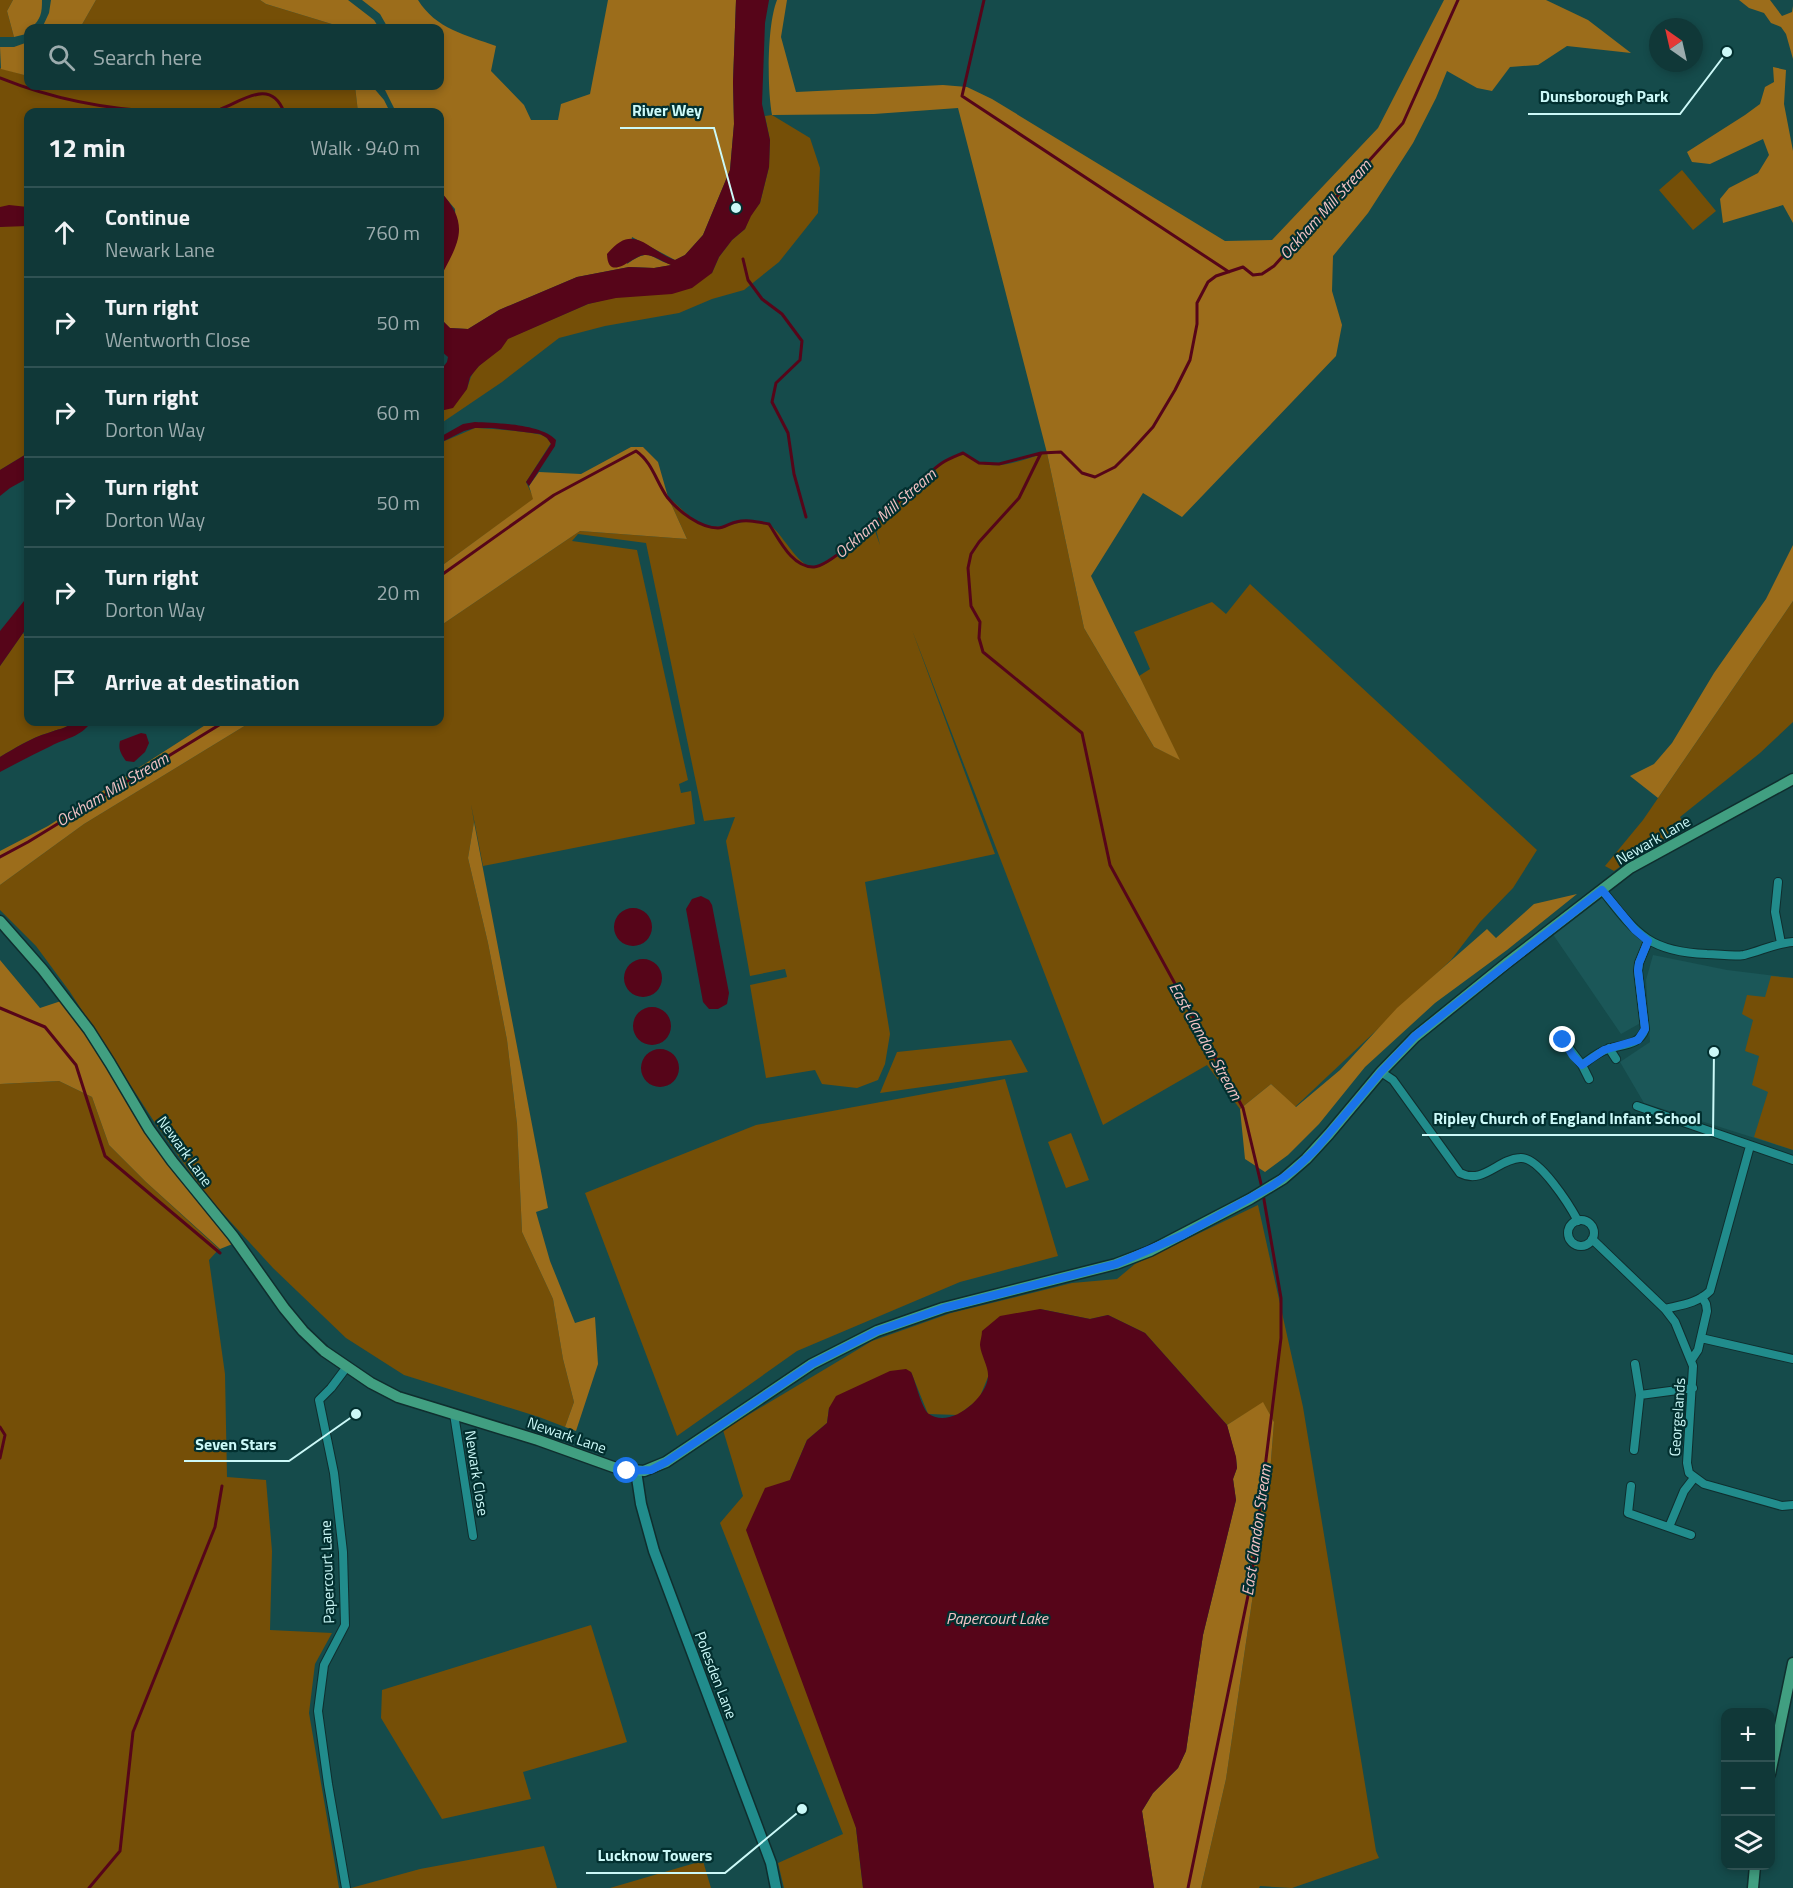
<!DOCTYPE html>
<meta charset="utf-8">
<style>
body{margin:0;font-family:"Titillium Web",sans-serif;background:#193f40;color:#f1f3f6}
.controls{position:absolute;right:18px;bottom:18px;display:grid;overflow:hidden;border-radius:12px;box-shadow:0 3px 9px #0003}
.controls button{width:54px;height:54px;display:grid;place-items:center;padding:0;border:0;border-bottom:2px solid #305253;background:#103838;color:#f1f3f6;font:30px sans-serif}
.compass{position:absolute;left:1649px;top:18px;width:54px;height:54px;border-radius:50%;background:#103838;box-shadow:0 3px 9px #0003;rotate:326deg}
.stop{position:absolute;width:18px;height:18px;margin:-14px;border:4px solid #1a73e8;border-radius:50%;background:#fff}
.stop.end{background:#1a73e8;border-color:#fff;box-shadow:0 2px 6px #0008}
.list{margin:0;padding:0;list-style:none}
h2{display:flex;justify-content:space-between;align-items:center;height:78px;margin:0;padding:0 24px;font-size:26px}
h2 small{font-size:20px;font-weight:400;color:#9cacae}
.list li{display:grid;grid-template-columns:39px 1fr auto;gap:18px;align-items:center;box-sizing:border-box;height:90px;padding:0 24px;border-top:2px solid #305253}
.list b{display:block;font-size:22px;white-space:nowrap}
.list p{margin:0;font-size:20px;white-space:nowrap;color:#9cacae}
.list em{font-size:20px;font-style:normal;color:#9cacae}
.icon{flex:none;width:33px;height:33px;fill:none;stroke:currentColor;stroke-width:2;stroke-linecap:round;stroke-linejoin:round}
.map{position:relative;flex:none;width:1793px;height:1888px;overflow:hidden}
.search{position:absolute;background:#103838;box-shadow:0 3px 9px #0003;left:24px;top:24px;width:420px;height:66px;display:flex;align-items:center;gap:15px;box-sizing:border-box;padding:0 21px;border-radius:12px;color:#9cacae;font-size:22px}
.panel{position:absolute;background:#103838;box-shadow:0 3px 9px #0003;left:24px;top:108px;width:420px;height:618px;border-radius:12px}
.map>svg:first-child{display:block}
.built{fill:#1b5758}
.green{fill:#754f07}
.forest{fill:#9c6d1b}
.water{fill:#560519}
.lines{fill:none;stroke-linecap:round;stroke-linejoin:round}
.stream{stroke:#560519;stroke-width:3}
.minor-casing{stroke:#0f2e2e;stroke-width:10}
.tertiary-casing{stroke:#0f2e2e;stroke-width:13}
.secondary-casing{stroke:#0f2e2e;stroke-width:13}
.minor{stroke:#218c8c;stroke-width:8}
.tertiary{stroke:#218c8c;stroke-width:10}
.secondary{stroke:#419f81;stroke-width:10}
.route{stroke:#1a73e8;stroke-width:8}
.labels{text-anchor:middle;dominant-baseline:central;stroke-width:4.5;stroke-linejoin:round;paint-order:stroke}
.street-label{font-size:15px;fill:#ccf9f8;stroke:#022f2f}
.water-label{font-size:16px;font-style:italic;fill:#f4c3c5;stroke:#022f2f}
.leader{fill:none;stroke:#ccf9f8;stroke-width:2}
.callout-dot{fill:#ccf9f8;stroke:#022f2f;stroke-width:2}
.callout-label{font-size:16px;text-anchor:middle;font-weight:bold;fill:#ccf9f8;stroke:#022f2f;stroke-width:4.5;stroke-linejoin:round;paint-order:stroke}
</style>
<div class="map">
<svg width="1793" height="1888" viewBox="0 0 1793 1888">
<rect width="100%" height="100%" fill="#154b4b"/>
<path class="built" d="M1602 890 1648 941 1639 963 1644 1021 1621 1034 1550 930Z
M1653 955 1727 970 1793 978V1150L1644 1103 1620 1062 1650 1042 1646 980Z"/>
<path class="green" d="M0 0H13L7 11 14 37H0Z
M96 0H260L266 4 345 28H80Z
M0 68 28 76V86H355L358 112H28V207H0Z
M772 115 810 138 820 168 818 213 779 262 744 290 712 299 679 313 605 326 559 338 502 382 440 424V411C448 408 460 398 466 390 470 383 469 377 476 369 486 359 498 351 507 339L588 304 712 273 719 257 732 240 745 229 750 216 760 203 769 167 770 140 765 116Z
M1682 170 1716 211 1693 230 1659 190Z
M5 226H28V453L0 470V227Z
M475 428C485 428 538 432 544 436 547 438 549 441 551 443L526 482 534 499 440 567V443Z
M963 453C968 457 974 461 980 463 1001 470 1027 458 1047 453L1084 628 1154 747 1179 759 1139 676 1150 669 1134 632 1212 602 1226 614 1250 584 1537 850 1513 888 1480 922 1451 960 1295 1107 1271 1084 1240 1109 1207 1065 1103 1125 912 630 995 854 865 882 890 1034 885 1064 878 1080 857 1088 822 1084 815 1070 766 1078 750 985 787 977 785 969 750 976 726 841 735 817 704 821 646 543 578 534 572 541 637 550 688 780 679 784 681 793 691 791 695 824 483 866 471 804 474 822 468 858 488 943 507 1040 517 1124 522 1232 553 1299 563 1359 574 1402 565 1427 539 1417 404 1375 346 1338 273 1268 207 1196 155 1123 70 992 36 946 0 910V885L84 824 251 722H440V653H442L440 626 580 531 687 539 668 497C678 505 689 518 700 523 723 535 747 513 768 524 782 531 798 569 815 567 836 565 857 535 871 520L880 545 874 522C900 498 929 466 963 453Z
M1793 601V722L1760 753 1680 817 1686 827 1639 853 1614 871 1605 866 1643 820Z
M23 633 28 639V722H74C65 729 58 729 48 733 31 738 15 748 0 757V666Z
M1771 976 1793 978V1150L1754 1137 1768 1092 1752 1085 1759 1056 1745 1051 1753 1020 1742 1014 1747 995 1765 997Z
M1011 1040 1028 1072 880 1093 897 1052Z
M1005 1079 1058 1256 960 1282 797 1351 677 1436 585 1193 756 1125Z
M59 1081 92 1097 109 1145 146 1182 219 1249 209 1260 225 1374 227 1477 266 1480 272 1551 270 1630 332 1633 315 1664 309 1713 339 1888H0V1084Z
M1071 1133 1089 1180 1066 1188 1048 1142Z
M1258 1205 1303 1407 1376 1851 1379 1858 1292 1888 1260 1886 1259 1888H1201L1226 1779 1269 1485 1274 1422 1263 1403 1227 1425 1145 1333 1108 1315 1090 1319 1040 1309 988 1377 979 1399 958 1415 928 1414 911 1372 829 1408 827 1423 807 1440 790 1480 856 1828 863 1888H784L778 1863 843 1834 720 1523 743 1496 723 1430 872 1341 951 1313 1072 1283 1117 1279 1135 1264Z
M591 1625 627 1742 523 1772 531 1799 442 1819 381 1718 382 1690Z
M544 1846 557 1888H351L420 1869Z
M703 1861 711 1888H610L702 1861Z"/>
<path class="forest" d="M13 0H42C42 13 41 19 31 28H28L26 34 14 37 7 11Z
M51 0H96L80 28H42L49 13Z
M260 0H348L374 20 379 28H345L266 4Z
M362 0H418C436 29 466 35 496 46L491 71 524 105 531 120H558L561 104 590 94 608 0H736L733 82 734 124 730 170 703 235 685 255 675 260 632 237 627 264C651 247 649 258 672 265L654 268 629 267 577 277 499 310 468 329 450 328 440 318V278L457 241 455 209 440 191V112H396L383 86H440V28H388L380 14Z
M777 0H787L781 37 796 92 943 85 967 87 992 99 1225 241 1272 240 1378 128 1444 0H1546L1588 20 1631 53 1567 46 1538 65 1510 67 1492 91 1477 88 1447 71 1436 98 1413 143 1368 213 1333 256 1332 291 1342 325 1336 356 1182 517 1143 493 1091 576 1180 760 1154 747 1084 628 1047 453 958 108 874 114 772 115C767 87 767 25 777 0Z
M1739 0H1770L1782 16 1792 12 1793 6V59L1786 34 1781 27 1771 23 1764 13 1749 8Z
M28 42V76L1 69 0 47H14Z
M1773 67 1786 70 1784 104 1793 151V223L1783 205 1723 223 1720 199 1729 188 1758 173 1769 155 1763 139 1710 164 1692 162 1687 152 1745 115 1760 104 1765 87 1774 82Z
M355 86H372L384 100 390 112H358Z
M631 447H643L658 462 668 497 687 539 580 531 440 626V567L533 499 529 486 539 472 581 474Z
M1793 545V601L1658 798 1630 776 1654 764 1672 743 1714 673 1766 599Z
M210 722H251L84 824 0 885V851L48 826Z
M474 822 548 1208 536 1212 550 1261 575 1323 595 1317 598 1364 576 1431 565 1427 574 1402 563 1359 553 1299 522 1232 517 1124 507 1040 488 943 468 858Z
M1577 894 1507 950 1435 1003 1365 1067 1319 1124 1288 1155 1265 1172 1245 1159 1240 1109 1271 1084 1296 1107 1340 1070 1397 1008 1487 929 1496 938 1534 904Z
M0 960 40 1008 61 1001 235 1243 220 1249 146 1182 109 1145 92 1097 59 1081 0 1084Z
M1263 1402 1274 1422 1269 1485 1226 1779 1201 1888H1154L1142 1811 1153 1793 1178 1768 1186 1751 1203 1635 1236 1500 1233 1479 1237 1468 1236 1458 1227 1425Z"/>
<path class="water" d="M736 0H769L765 23 762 104 770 140 769 167 760 203 751 216 745 229 732 240 719 257 712 273 692 288 672 294 616 298 588 304 508 339 501 349 479 366 470 377 467 389 453 408 440 411V371L447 362 448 357 440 350V318L450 328 468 329 499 310 577 277 629 267 654 268 671 265C663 262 653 254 644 255 634 255 608 284 607 254 634 221 647 250 675 260L685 255 703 235 730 170 734 124 733 82Z
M440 191C471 225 459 242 440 278V239L442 225 440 221Z
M9 205 28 207V226L0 227V207Z
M475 422C497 423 541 424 556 440L555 446 529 486 526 482 551 444 547 438 540 434 492 428H475L464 431 440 443V437L463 424Z
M28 453V478L10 488 0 496V470Z
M28 596V626L0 666V631Z
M74 722H101L96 724 91 722C81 737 66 738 51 746 34 754 17 763 0 772V757C15 748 31 738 48 733 58 729 65 729 74 722Z
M141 733 146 734 149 743 145 752 134 762 126 761C121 754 118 749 120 741Z
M701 896 709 900 712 905 729 993 727 1004 718 1009H709L703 1002 686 909 692 899Z
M614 927a19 19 0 1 1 38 0a19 19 0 1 1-38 0Z
M624 978a19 19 0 1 1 38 0a19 19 0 1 1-38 0Z
M633 1026a19 19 0 1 1 38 0a19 19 0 1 1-38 0Z
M641 1068a19 19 0 1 1 38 0a19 19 0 1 1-38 0Z
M1040 1309 1090 1319 1108 1315 1145 1333 1227 1425 1236 1457 1237 1468 1233 1479 1236 1500 1203 1635 1186 1751 1178 1768 1153 1793 1142 1811 1154 1888H863L856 1828 746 1530 765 1488 790 1480 807 1440 827 1423 829 1408 836 1396 890 1371 906 1369 911 1372C916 1382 921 1408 929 1414 950 1429 986 1399 988 1377 989 1367 981 1356 980 1345 980 1341 982 1336 982 1331L1000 1316Z"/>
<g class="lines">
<path class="stream" d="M984 0 962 96 1229 272
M0 78C52 99 109 110 165 112
M219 112 221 109C244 100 271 78 284 112
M743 259 748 280 762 299 782 314 802 341 800 360 776 383 772 402 788 433 794 474 806 517
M1041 453 1019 498 979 542 971 554 968 568 971 606 980 622 979 638 983 652 1082 733 1110 865 1243 1108 1262 1188
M440 576 554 495 636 451C652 462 656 481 667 497 678 511 700 528 718 528 724 528 730 523 736 522 747 519 758 522 769 524 779 539 792 568 814 567 837 566 915 481 942 463 948 459 956 456 963 453L979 463 999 464 1041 453 1061 452 1082 473 1095 477 1115 467 1132 450 1153 427 1175 390 1190 360 1197 324V303L1208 282 1216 276 1243 267 1253 275 1262 274 1274 266 1403 123 1458 0
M0 857 28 842 224 722
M0 1008 45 1027 76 1065 105 1156 220 1253
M0 1427 5 1435 0 1458
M89 1888 120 1851 133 1732 215 1527 222 1486
M1188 1888 1251 1581 1281 1338V1298L1263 1194"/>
<g class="minor-casing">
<path id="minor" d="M1778 882 1775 912 1781 943
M1602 890C1636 933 1648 952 1707 954 1719 954 1732 957 1744 955 1761 951 1776 943 1793 942
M1563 1040 1582 1065 1589 1079
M1609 1048 1616 1059
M1582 1065C1590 1059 1598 1052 1608 1049 1623 1044 1639 1046 1645 1029L1638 971 1639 963 1648 941
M1381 1072 1393 1080 1460 1173C1483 1185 1498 1159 1520 1158 1539 1156 1570 1206 1578 1221
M1637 1106 1793 1160
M1568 1233a13 13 0 1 1 26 0a13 13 0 1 1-26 0Z
M1592 1239 1665 1309 1675 1322 1693 1366 1687 1463 1689 1473 1704 1484 1782 1506 1793 1505
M1665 1309C1681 1305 1698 1303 1710 1291L1750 1146
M1701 1338 1793 1359
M1692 1359 1698 1350 1707 1311 1706 1304 1702 1297
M1640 1395 1693 1388
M454 1414 473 1536
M1634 1450 1640 1395 1635 1364
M1631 1486 1628 1513 1691 1535
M1669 1527 1684 1491 1694 1478
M346 1888 328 1784 318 1711 324 1665 345 1625 343 1552 334 1473 319 1400 331 1388 346 1368"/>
</g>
<g class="tertiary-casing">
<path id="tertiary" d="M636 1471 641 1504 654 1551 771 1863 776 1888"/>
</g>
<g class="secondary-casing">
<path id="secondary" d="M0 921 43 970 89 1030 110 1063 149 1129 172 1161 233 1236 284 1308 303 1331 324 1351 371 1383 398 1397 538 1440 619 1469 644 1471 666 1462 812 1364 877 1331 943 1308 1116 1264 1150 1251 1250 1199 1283 1179 1306 1159 1329 1134 1381 1072 1415 1037 1508 962 1630 868 1793 779
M1770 1774 1793 1663
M1753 1888 1755 1866"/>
</g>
<use href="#minor" class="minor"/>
<use href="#tertiary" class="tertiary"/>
<use href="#secondary" class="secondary"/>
</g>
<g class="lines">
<path class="route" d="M627 1471 651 1470 666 1462 812 1364 877 1331 944 1308 1116 1264 1183 1235 1272 1186 1295 1169 1316 1149 1381 1072 1415 1036 1602 890 1635 930 1648 941 1639 963 1638 970 1645 1029 1638 1040 1604 1050 1582 1065 1573 1056 1563 1040"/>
</g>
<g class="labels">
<g class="street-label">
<text transform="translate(1653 840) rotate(-30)">Newark Lane</text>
<text transform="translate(185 1151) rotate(54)">Newark Lane</text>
<text transform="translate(1677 1417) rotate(-86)">Georgelands</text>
<text transform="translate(567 1435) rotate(19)">Newark Lane</text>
<text transform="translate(477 1473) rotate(81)">Newark Close</text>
<text transform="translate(327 1572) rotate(-92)">Papercourt Lane</text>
<text transform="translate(716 1675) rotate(69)">Polesden Lane</text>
</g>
<g class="water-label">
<text transform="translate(1325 209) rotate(-48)">Ockham Mill Stream</text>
<text transform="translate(885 513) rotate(-41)">Ockham Mill Stream</text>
<text transform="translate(112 789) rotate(-31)">Ockham Mill Stream</text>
<text transform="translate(1206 1041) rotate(61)">East Clandon Stream</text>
<text transform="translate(1256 1530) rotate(-82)">East Clandon Stream</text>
<text x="997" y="1618">Papercourt Lake</text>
</g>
</g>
<path class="leader" d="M1727 52L1680 114H1528M736 208L714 128H620M1714 1052L1713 1135H1422M356 1414L289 1461H184M802 1809L725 1873H586"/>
<g class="callout-dot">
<circle cx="1727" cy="52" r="6"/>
<circle cx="736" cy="208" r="6"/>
<circle cx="1714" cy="1052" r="6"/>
<circle cx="356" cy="1414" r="6"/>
<circle cx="802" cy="1809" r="6"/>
</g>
<g class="callout-label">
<text x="1604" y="102">Dunsborough Park</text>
<text x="667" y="116">River Wey</text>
<text x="1567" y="1124">Ripley Church of England Infant School</text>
<text x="236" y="1450">Seven Stars</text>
<text x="655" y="1861">Lucknow Towers</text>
</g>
</svg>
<div class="controls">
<button>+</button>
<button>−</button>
<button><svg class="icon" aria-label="layers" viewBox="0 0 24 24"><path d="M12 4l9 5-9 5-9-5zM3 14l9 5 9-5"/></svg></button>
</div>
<svg class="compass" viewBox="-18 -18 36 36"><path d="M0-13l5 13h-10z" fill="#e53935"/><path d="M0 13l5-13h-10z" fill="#9cacae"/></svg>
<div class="stop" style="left:627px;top:1471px"></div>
<div class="stop end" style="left:1563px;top:1040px"></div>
<div class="search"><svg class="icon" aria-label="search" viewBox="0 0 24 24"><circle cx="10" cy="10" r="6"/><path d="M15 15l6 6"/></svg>Search here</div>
<section class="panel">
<h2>12 min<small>Walk · 940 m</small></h2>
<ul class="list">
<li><svg class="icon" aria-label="ahead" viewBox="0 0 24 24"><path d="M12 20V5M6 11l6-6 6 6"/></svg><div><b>Continue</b><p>Newark Lane</p></div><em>760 m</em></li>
<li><svg class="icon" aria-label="right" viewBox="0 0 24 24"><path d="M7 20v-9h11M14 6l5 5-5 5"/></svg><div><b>Turn right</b><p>Wentworth Close</p></div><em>50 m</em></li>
<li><svg class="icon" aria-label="right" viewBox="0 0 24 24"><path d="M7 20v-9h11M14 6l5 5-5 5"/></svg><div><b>Turn right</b><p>Dorton Way</p></div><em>60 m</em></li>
<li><svg class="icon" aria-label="right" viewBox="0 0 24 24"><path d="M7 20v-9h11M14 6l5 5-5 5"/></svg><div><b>Turn right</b><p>Dorton Way</p></div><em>50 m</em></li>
<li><svg class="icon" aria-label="right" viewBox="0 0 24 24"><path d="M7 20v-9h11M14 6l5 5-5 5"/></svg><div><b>Turn right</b><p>Dorton Way</p></div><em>20 m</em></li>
<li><svg class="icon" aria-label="arrive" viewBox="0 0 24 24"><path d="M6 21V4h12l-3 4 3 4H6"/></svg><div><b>Arrive at destination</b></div></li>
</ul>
</section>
</div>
